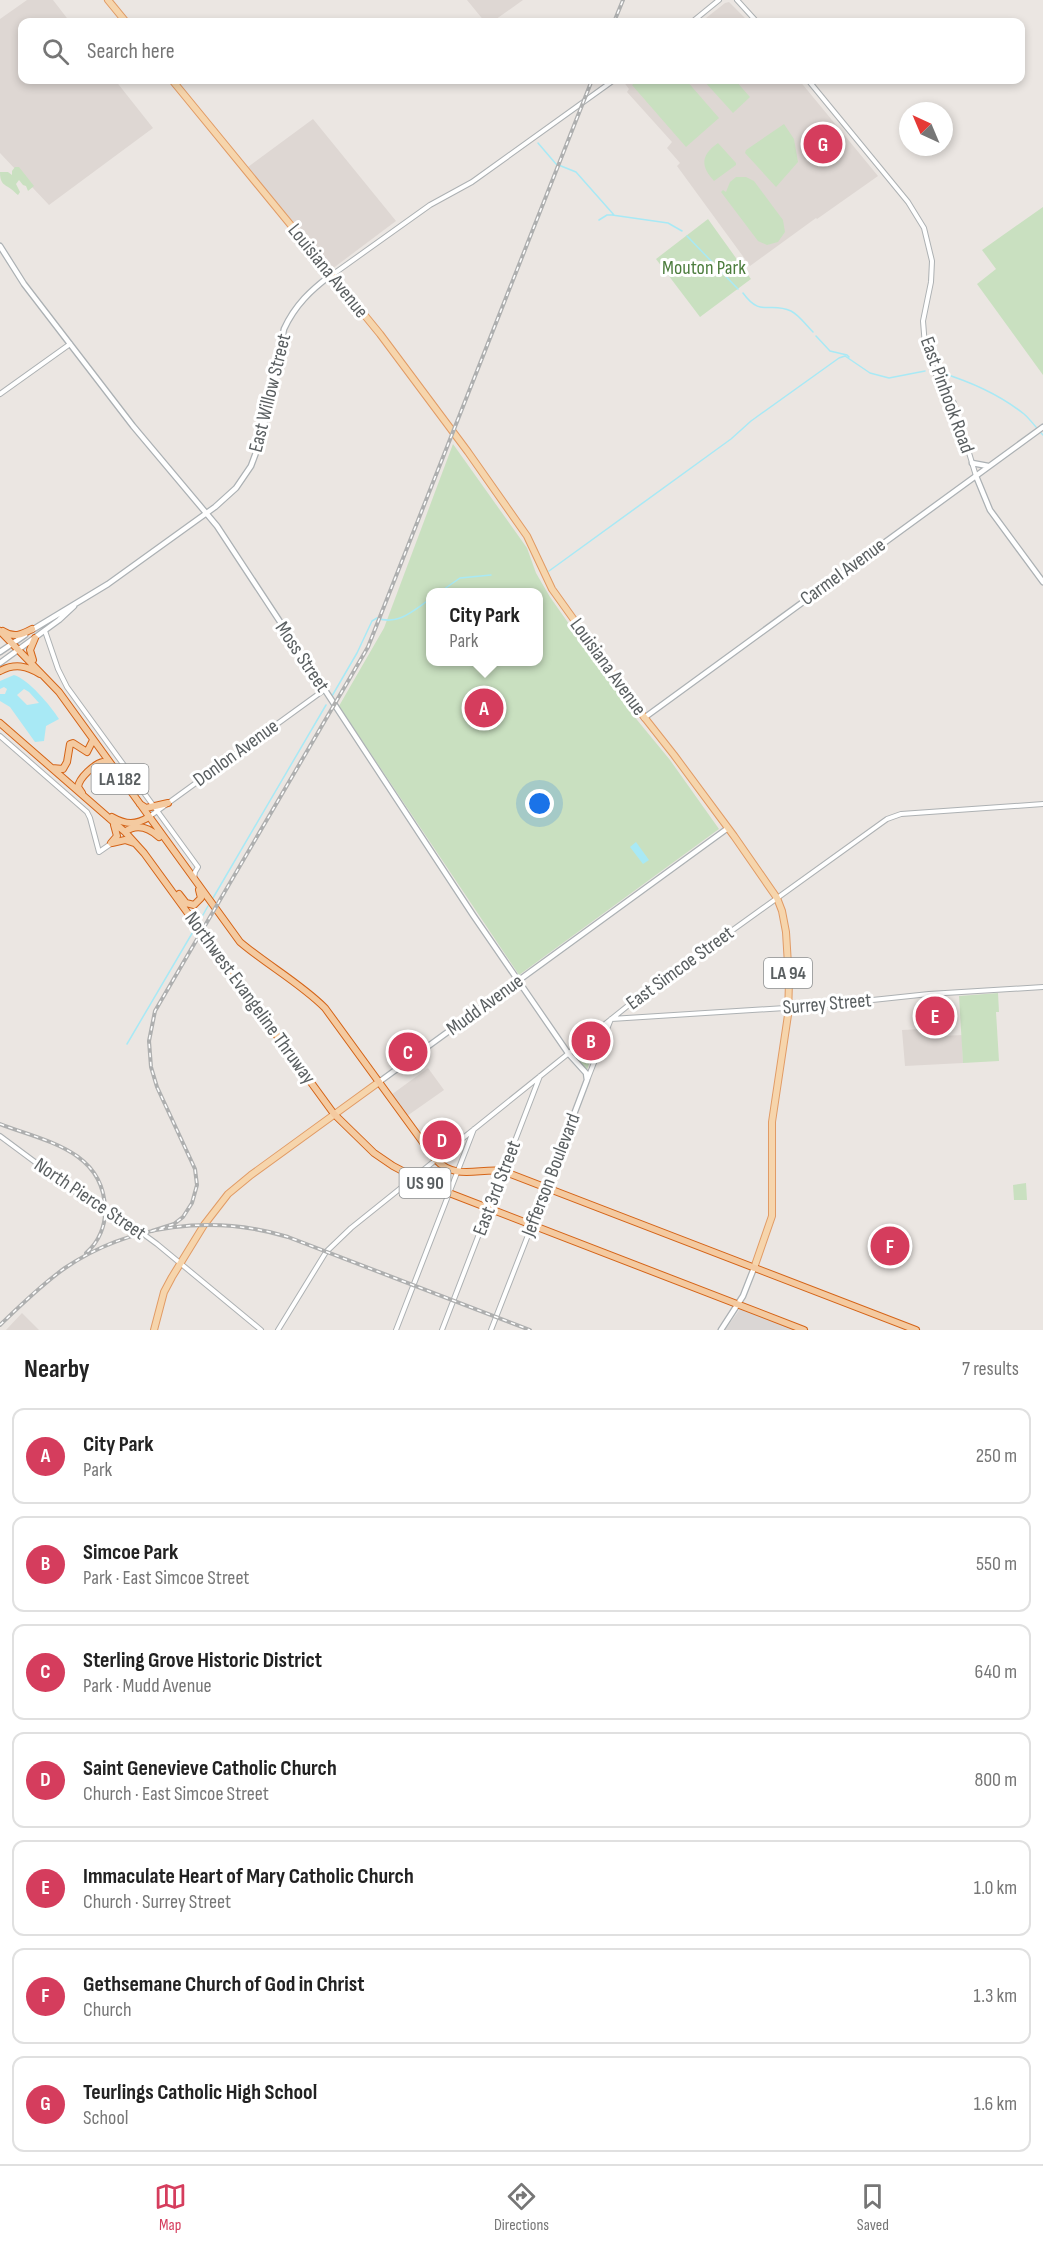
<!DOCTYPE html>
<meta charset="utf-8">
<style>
body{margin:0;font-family:"Sofia Sans Condensed",sans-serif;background:#f6f6f6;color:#222}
.compass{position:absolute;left:899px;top:102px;width:54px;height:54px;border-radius:50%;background:#fff;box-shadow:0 3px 9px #0003;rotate:316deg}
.you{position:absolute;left:540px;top:804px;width:21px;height:21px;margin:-15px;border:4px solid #fff;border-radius:50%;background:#1a73e8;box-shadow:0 0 0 9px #1a73e833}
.badge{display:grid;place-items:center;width:39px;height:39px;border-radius:50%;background:#d53d5d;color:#fff;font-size:20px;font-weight:700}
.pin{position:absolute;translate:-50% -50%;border:3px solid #fff;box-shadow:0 2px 6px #0006}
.popup{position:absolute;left:426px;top:588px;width:117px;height:78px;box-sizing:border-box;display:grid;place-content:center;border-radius:12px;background:#fff;filter:drop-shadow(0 2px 4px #0005);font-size:20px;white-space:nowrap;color:#767676}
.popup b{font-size:22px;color:#222}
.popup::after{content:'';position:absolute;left:50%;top:100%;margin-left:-12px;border:12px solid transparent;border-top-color:#fff}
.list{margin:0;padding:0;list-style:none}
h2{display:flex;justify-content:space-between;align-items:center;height:78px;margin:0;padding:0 24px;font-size:26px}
h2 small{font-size:20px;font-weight:400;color:#767676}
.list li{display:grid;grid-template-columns:39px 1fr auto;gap:18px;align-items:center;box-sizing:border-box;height:96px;margin:0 12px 12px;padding:0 12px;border:2px solid #e0e0e0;border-radius:12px}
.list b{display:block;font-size:22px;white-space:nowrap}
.list p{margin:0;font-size:20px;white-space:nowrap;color:#767676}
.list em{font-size:20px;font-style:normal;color:#767676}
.icon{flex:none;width:33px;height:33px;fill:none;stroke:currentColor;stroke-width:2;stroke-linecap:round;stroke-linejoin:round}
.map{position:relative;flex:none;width:1043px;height:1330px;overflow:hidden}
.search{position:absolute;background:#fff;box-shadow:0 3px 9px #0003;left:18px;right:18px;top:18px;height:66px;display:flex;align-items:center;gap:15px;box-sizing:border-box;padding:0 21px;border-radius:12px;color:#767676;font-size:22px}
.sheet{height:834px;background:#fff}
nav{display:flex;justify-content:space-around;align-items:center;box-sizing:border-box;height:84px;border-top:2px solid #e0e0e0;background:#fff;font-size:16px;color:#767676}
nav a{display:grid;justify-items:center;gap:3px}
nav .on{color:#d53d5d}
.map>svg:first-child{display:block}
.industrial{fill:#dad6d4}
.education{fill:#ded7d3}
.green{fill:#c9e0c0;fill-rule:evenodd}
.water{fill:#a8e9f5;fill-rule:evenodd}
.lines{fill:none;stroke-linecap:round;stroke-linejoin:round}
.stream{stroke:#a8e9f5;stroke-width:1.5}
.tertiary-casing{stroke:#adb1b3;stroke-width:6}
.secondary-casing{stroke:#acb1b4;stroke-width:7}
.primary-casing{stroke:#e19b65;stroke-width:8}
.trunk-casing{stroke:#d46418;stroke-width:8}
.tertiary{stroke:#fff;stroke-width:4}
.secondary{stroke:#fff;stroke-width:4.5}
.primary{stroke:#f6d5ac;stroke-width:6}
.trunk{stroke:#f4caa0;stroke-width:6}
.rail-casing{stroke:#aeafaf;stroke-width:4}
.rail{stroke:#fff;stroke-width:1.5;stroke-dasharray:4.5;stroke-linecap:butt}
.labels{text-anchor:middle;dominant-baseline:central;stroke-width:6;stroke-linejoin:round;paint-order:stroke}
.shield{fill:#fff;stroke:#8c8f90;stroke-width:1.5}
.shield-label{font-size:18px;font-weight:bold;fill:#5a5f61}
.park-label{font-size:20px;fill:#4c7d3d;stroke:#fff}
.street-label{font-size:20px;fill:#5a5f61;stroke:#fff}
</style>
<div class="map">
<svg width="1043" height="1330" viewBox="0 0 1043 1330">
<rect width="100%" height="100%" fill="#ebe6e2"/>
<path class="industrial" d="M740 1309 795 1330H725Z"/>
<path class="education" d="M27 0H53L70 22H22V80H115L153 128 49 205 0 153V19Z
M467 0H523L492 22H485Z
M729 2 749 22H701L725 3Z
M624 80H757L762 84 767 80H799L878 176 817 219 816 218 750 266 677 166 680 163 667 148 672 142 627 92 629 89 623 81Z
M313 119 396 221 332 269 248 167Z
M941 1028 942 1036 962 1035 963 1063 905 1066 902 1030Z
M428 1068 444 1090 407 1116 391 1095Z
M22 1313 39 1330H6Z"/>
<path class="green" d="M639 80H686L719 118 686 147 632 85Z
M706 80H735L750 97 733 113 704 81Z
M784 124 794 139 798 162 776 187 745 153 746 150Z
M718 143 736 163V165L714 181C700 166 701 155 718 143Z
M15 167H19L34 186 28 191 26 186 23 185 19 180 16 184 20 192 18 195C15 193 14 191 11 189 4 184 0 184 0 172H8L12 175V171Z
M736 177H746L754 181 783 220 785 232 778 242 767 245 758 241 721 192 723 190 726 192 730 182Z
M1043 207V375L977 284 996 269 982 250Z
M708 219 751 279 700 317 656 259Z
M453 444 527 548 536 573 550 597 633 715 670 760 719 829 519 975 339 706 384 628ZM430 592H538V662H430Z
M998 993 999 1012H996L999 1061 963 1063 959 996Z
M601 1030 587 1070 570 1053Z
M1026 1183 1027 1200H1014L1013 1185Z"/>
<path class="water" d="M14 675C28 679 51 706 59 719L46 726 44 741 35 742 10 707 0 701V694H5L7 689 4 687 0 689V681ZM24 689 29 692 39 703 27 705 17 695Z
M636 842 649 860 643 864 630 847Z"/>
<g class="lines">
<path class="stream" d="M538 143 556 164 576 172 614 215
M599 220 607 215H612L668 223 682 231
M687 236 738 289
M743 293C761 318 769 301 791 311 799 315 806 325 813 332
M816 336 830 351 847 355 849 357
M942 373C971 382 1000 395 1024 414 1031 420 1037 429 1043 435
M549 571 731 439 751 421 839 358 845 356 870 373 889 378 925 371
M440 592 460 578 491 575
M332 696 357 653 372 621 377 618C398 626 414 610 430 599
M213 898 326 705
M199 922 208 906
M127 1044 194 930"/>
<g class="tertiary-casing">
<path id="tertiary" d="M737 0 757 22
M692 22 719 0
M808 80 908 202 924 228 932 261 931 282 923 321 925 346 935 373 954 403 976 476
M332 275 430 205 472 182 614 80
M0 394 70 344
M45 631 58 669 67 687 198 867 195 872 194 879
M0 736 87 812 90 818 99 852 112 843
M149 817 324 690
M588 1078 611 1019 816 1006 929 994 1043 987
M0 1136 105 1214 142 1233 157 1244 261 1330
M278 1330 326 1252 351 1228 630 1004 887 819 901 814 1043 804
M396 1330 474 1129
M442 1330 540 1076
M491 1330 532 1225"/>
</g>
<g class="secondary-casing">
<path id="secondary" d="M0 246 24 284 133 426 217 526 473 915 568 1053 586 1073 587 1080 532 1225
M972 463 988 466
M976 476 990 510 1043 582
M32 630 108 584 215 507 236 488 251 466 261 439 284 329C295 305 311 290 331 275
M0 652 25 635
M0 663 59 620 74 606
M644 718 1043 427
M379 1082 728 828
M721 1330 743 1296 754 1268"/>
</g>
<g class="primary-casing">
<path id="primary" d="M108 0 126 22
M172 80 380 334 468 452 527 536 552 589 637 708 674 755 734 836 777 898 782 911 786 932 789 981 788 1015 772 1122V1216L754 1268
M154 1330 164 1292 172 1277 204 1225 228 1194 251 1175 379 1082"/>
</g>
<g class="trunk-casing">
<path id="trunk" d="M0 631 59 692 240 942C267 965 300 983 325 1008L435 1159C456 1181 478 1168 503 1171L916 1330
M3 631C14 638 21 635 32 629
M33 660 30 650 35 638
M0 671C15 663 27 666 40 674
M0 723 125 832 144 853 334 1114 374 1153 393 1166 431 1186 804 1330
M52 768 63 769 67 762 70 744 73 743 87 752 93 740
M82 793 78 787C79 778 94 764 103 762L110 767
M140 804 146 808 168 803
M112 817C126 825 136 825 149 817
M125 832C137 823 149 828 159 837
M111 843 117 836 114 825
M112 843 125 840 134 843
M179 894 186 903 194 905 201 898 199 890"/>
</g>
<use href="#tertiary" class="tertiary"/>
<use href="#secondary" class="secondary"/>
<use href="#primary" class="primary"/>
<use href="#trunk" class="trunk"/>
<g class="rail-casing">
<path id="rail" d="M614 22 623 0
M0 1124C44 1141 103 1150 105 1208 106 1225 99 1242 86 1253
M152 1231 174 1224 183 1217 192 1203 197 1185 195 1169 157 1087 151 1067 149 1041 155 1011 368 647 592 80
M0 1325C21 1305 41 1285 65 1268 130 1224 213 1214 288 1237L530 1330"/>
</g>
<use href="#rail" class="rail"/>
</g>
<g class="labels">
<g class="shield">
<rect x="91.5" y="764" width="57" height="30" rx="4.5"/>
<rect x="764" y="958" width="48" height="30" rx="4.5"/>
<rect x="399.5" y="1168" width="51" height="30" rx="4.5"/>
</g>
<g class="shield-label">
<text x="120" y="779">LA 182</text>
<text x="788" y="973">LA 94</text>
<text x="425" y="1183">US 90</text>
</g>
<g class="park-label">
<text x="704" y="268">Mouton Park</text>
</g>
<g class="street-label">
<text transform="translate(328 271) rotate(51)">Louisiana Avenue</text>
<text transform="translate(270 393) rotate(-76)">East Willow Street</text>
<text transform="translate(947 395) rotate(70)">East Pinhook Road</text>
<text transform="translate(843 572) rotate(-36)">Carmel Avenue</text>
<text transform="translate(302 657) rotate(56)">Moss Street</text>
<text transform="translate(608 667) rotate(54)">Louisiana Avenue</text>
<text transform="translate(236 753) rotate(-36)">Donlon Avenue</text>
<text transform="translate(680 968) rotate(-36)">East Simcoe Street</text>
<text transform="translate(250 998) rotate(54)">Northwest Evangeline Thruway</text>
<text transform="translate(827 1004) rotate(-5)">Surrey Street</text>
<text transform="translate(485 1005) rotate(-36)">Mudd Avenue</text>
<text transform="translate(551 1175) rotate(-69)">Jefferson Boulevard</text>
<text transform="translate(497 1188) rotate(-69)">East 3rd Street</text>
<text transform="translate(90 1199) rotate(34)">North Pierce Street</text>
</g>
</g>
</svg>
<svg class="compass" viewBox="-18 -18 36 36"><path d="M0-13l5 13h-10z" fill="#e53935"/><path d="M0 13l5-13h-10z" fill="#767676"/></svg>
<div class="you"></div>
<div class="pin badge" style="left:484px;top:708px">A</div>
<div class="popup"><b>City Park</b>Park</div>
<div class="pin badge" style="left:591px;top:1041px">B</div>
<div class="pin badge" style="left:408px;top:1052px">C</div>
<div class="pin badge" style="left:442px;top:1140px">D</div>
<div class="pin badge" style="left:935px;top:1016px">E</div>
<div class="pin badge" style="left:890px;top:1246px">F</div>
<div class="pin badge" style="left:823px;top:144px">G</div>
<div class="search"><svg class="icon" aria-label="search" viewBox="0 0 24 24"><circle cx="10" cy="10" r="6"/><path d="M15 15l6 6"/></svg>Search here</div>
</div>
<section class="sheet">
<h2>Nearby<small>7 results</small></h2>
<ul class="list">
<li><span class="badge">A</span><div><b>City Park</b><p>Park</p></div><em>250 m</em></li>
<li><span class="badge">B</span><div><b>Simcoe Park</b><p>Park · East Simcoe Street</p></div><em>550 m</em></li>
<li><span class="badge">C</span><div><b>Sterling Grove Historic District</b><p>Park · Mudd Avenue</p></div><em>640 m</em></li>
<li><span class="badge">D</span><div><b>Saint Genevieve Catholic Church</b><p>Church · East Simcoe Street</p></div><em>800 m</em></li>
<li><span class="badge">E</span><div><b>Immaculate Heart of Mary Catholic Church</b><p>Church · Surrey Street</p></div><em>1.0 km</em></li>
<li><span class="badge">F</span><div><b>Gethsemane Church of God in Christ</b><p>Church</p></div><em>1.3 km</em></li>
<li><span class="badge">G</span><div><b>Teurlings Catholic High School</b><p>School</p></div><em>1.6 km</em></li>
</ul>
</section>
<nav>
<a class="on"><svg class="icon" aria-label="map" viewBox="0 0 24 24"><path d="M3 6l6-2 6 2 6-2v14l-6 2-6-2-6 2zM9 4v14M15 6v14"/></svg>Map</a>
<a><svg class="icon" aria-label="directions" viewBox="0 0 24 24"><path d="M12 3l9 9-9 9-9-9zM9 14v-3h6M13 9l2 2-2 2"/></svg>Directions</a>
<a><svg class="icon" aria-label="saved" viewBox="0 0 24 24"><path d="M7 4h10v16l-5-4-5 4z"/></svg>Saved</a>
</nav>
